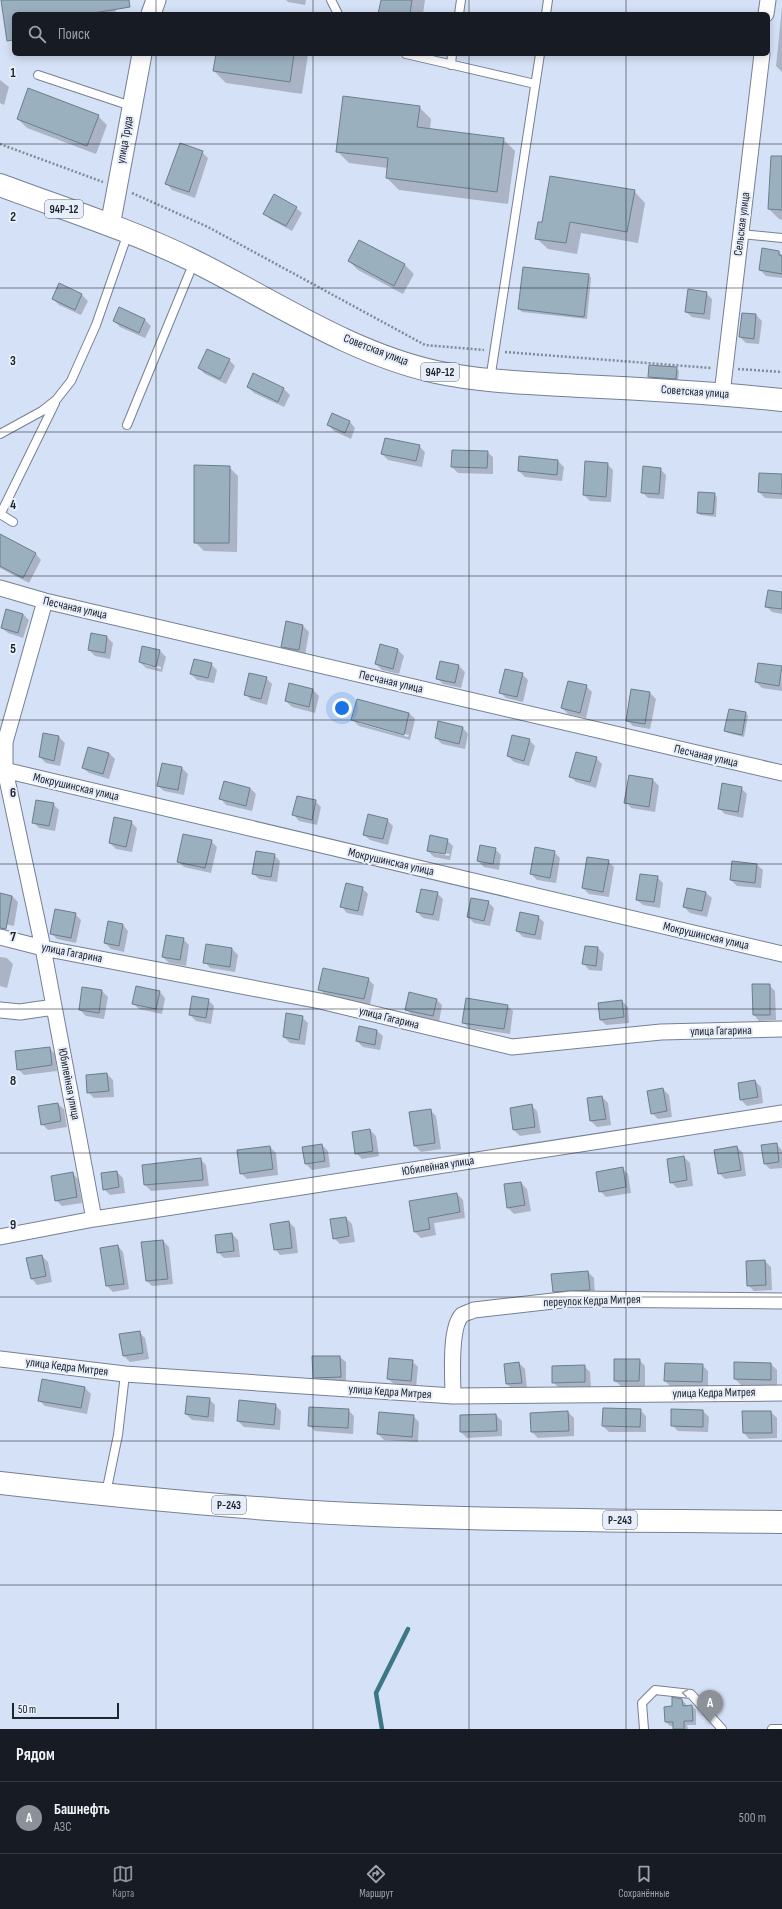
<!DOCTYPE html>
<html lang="ru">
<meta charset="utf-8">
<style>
body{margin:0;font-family:"Sofia Sans Condensed",sans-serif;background:#242831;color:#f1f3f6}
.scale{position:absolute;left:12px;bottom:10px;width:107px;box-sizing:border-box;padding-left:4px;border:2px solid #20252c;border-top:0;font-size:11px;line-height:14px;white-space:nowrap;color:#20252c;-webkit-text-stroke:3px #e7eefb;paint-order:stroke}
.you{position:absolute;left:342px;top:708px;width:14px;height:14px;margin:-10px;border:3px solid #fff;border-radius:50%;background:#1a73e8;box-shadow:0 0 0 6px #1a73e833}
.badge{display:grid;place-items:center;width:26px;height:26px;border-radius:50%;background:#8c9099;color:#fff;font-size:13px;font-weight:700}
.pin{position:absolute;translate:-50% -33px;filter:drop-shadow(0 1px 2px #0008)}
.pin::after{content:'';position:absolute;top:21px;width:14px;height:12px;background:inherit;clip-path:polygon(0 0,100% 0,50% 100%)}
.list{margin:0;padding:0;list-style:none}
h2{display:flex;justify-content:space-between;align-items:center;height:52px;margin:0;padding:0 16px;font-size:17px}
h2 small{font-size:13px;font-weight:400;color:#9ea1a6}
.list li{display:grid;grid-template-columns:26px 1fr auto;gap:12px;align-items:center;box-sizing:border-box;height:72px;padding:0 16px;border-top:1px solid #363941}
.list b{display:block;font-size:15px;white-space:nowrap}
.list p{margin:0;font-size:13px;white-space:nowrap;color:#9ea1a6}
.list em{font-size:13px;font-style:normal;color:#9ea1a6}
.icon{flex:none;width:22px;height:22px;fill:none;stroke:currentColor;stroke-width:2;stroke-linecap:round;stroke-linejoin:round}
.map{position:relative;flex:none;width:782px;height:1729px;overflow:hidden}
.search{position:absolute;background:#171b24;box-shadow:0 2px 10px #0003;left:12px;right:12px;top:12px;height:44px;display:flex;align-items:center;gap:10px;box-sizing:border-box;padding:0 14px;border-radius:6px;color:#9ea1a6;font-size:15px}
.sheet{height:124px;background:#171b24}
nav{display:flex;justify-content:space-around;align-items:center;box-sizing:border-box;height:56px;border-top:1px solid #363941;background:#171b24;font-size:11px;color:#9ea1a6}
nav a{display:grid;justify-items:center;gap:2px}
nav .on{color:#8c9099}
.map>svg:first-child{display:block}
.shadow{fill:#0003;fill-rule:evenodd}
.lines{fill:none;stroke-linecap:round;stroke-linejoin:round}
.stream{stroke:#3d7786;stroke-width:4.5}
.building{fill:#9bb0bf;stroke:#6a7e8c}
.service-casing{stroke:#758093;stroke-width:10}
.minor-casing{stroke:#758093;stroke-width:17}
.tertiary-casing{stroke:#758093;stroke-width:21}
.primary-casing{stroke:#758093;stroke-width:24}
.trunk-casing{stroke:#758093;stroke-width:24}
.path{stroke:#828a99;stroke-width:2.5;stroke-dasharray:2 2;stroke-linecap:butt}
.service{stroke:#fff;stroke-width:8}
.minor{stroke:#fff;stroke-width:15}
.tertiary{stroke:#fff;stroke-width:19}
.primary{stroke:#fff;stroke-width:22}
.trunk{stroke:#fff;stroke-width:22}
.oneway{stroke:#9b9da0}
.grid{fill:none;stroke:#20252c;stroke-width:1;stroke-opacity:0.55}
.labels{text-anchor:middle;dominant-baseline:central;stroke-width:4;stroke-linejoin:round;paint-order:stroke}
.shield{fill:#e7eefb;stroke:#5c616a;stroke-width:1}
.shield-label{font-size:11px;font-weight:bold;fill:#20252c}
.street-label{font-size:12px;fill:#20252c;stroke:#e7eefb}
.grid-label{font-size:13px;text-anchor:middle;font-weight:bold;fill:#20252c;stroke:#e7eefb;stroke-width:4;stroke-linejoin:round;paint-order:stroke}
</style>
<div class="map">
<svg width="782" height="1729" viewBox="0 0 782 1729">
<rect width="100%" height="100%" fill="#d5e1f6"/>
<path class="shadow" d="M2 0H114L116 14H14V29Z
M286 0H306L305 5 288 2Z
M382 0H425L423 14H379Z
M782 7V72L776 66Z
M217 54H308L302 94 226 83 214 71Z
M0 80 9 87 4 105 0 103Z
M419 107 431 119 430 129 503 139 515 151 508 204 399 190 387 178 388 168 349 163 337 151Z
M98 116 107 125 96 154 27 128 18 119Z
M202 152 208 158 195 198 172 190 167 184Z
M782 157V220L779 219 769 209Z
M634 191 645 203 638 243 581 233 577 254 548 249 536 238 543 224Z
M296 208 302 213 292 231 270 219 264 213Z
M360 241 405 265 414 274 403 294 358 270 349 261Z
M779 252 782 255V278L766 276 760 270Z
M589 275 591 278 587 319 522 312 519 309Z
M59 284 82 295 88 301 81 315 59 305 53 299Z
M706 293 712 299 710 320 692 317 686 312Z
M120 308 145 320 151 326 145 338 120 327 114 321Z
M743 314 756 315 762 321 759 344 746 343 740 337Z
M229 360 235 366 226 384 205 374 199 368Z
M676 368 679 371 678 381 652 379 649 377Z
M254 375 284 389 290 395 284 407 254 393 248 387Z
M350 422 355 428 351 439 334 431 328 425Z
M419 446 425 452 422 467 388 460 382 454Z
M453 451 487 452 493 457V474L458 473 452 467Z
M558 461 564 467 562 481 525 477 519 471Z
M607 464 613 470 611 502 590 501 584 495Z
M229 467 238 476 237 552 204 551 195 542Z
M660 469 666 475 664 499 648 498 642 492Z
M782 475V499L765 498 759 492Z
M714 494 717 497 716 517 700 515 698 513Z
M0 535 36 554 41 560 29 583 0 568Z
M782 593V614L772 612 766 606Z
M23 614 29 620 23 638 8 633 2 628Z
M287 623 303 626 309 632 305 655 288 652 282 646Z
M92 634 107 637 113 643 110 659 95 656 89 650Z
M381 645 398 650 404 656 399 674 382 670 376 664Z
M143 647 160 651 166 657 162 672 146 668 140 662ZM145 663 161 667V669L145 665Z
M211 664 217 670 214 683 197 680 191 674Z
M459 666 465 672 461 688 443 684 437 678Z
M781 667 782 691 762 688 756 682Z
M522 674 528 680 523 702 506 698 500 692Z
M266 678 272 684 267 705 251 700 245 694Z
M290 684 313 690 319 696 315 713 292 707 286 701Z
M586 686 592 692 586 718 568 714 562 708Z
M650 693 656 699 650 729 633 726 627 720Z
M357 700 409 713 415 719 410 740 359 726 353 720ZM358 721 409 735 408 737 358 723Z
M746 713 748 716 744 737 728 733 725 731Z
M463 728 468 734 465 749 442 744 436 738Z
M59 737 65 743 60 766 46 763 40 757Z
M529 740 535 746 529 766 514 762 508 756Z
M109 753 115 759 109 779 89 773 83 768Z
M596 758 602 764 596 788 576 782 570 776Z
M182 768 188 774 184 795 164 791 158 786Z
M653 780 659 786 655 812 631 808 626 802Z
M250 788 256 794 252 811 226 805 221 799Z
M741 788 747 794 743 818 725 814 719 808Z
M315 801 321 807 317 825 299 821 294 815Z
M53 804 59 810 55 831 39 828 33 822Z
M387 820 393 826 388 845 370 840 364 835Z
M131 822 137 828 132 852 116 849 110 843Z
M447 840 453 846 450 860 434 857 428 851ZM434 851 450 854 449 856 434 853Z
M211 841 217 847 211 873 184 867 178 861Z
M495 849 501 855 499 870 484 867 478 861Z
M554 852 560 858 556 883 537 880 531 874Z
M274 855 280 861 277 882 259 879 253 873Z
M608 861 614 867 609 897 589 894 583 888Z
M757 865 763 870 761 888 737 886 731 880Z
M657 877 663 883 660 908 643 905 637 900Z
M362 888 368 894 363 916 347 913 342 907Z
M437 893 443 899 439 921 423 918 417 912Z
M706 893 712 898 707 917 690 913 684 907Z
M0 894 12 896 18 902 14 926 0 923Z
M488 902 494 908 490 926 474 923 468 917Z
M75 914 81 920 76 943 57 939 51 933Z
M538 917 544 922 541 940 523 937 517 931Z
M123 925 128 931 124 952 111 949 105 943Z
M183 939 189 945 186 966 169 963 163 957Z
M585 947 598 948 604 954 602 971 589 970 584 964Z
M232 949 238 955 235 972 210 968 205 962Z
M0 957 7 958 13 964 7 988 0 986Z
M368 979 374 985 370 1005 325 995 320 989Z
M769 985 775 991 776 1020 759 1021 754 1015Z
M102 991 108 997 104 1019 86 1016 80 1010Z
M160 992 165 998 162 1014 139 1009 133 1003Z
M208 1000 214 1006 211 1024 196 1021 190 1015Z
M437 1000 442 1005 439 1022 412 1015 406 1009Z
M622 1001 628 1007 629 1023 606 1025 600 1019Z
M507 1006 513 1011 510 1034 469 1028 463 1022Z
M302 1017 308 1023 305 1045 290 1043 284 1037Z
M377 1031 383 1036 380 1050 363 1047 357 1041Z
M49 1048 55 1054 57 1071 24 1075 18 1069Z
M107 1074 113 1080 114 1097 94 1098 88 1092Z
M755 1081 761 1087 763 1103 747 1106 741 1100Z
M663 1089 669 1095 672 1117 658 1119 652 1113Z
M602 1097 608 1103 611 1125 597 1127 591 1121 588 1099Z
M58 1104 64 1109 67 1127 48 1130 42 1124Z
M531 1105 537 1111 541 1133 520 1136 514 1130 511 1109Z
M430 1110 436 1116 441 1149 421 1152 415 1146Z
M370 1130 376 1136 379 1156 362 1159 356 1153Z
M776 1144 782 1150V1168L770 1169 764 1163Z
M322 1145 328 1151 330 1167 312 1170 306 1164 303 1148Z
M270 1147 276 1153 278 1175 247 1179 241 1173Z
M737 1147 743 1153 746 1176 725 1179 719 1173Z
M684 1157 690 1163 693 1186 677 1188 671 1182Z
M200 1159 206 1165 209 1186 151 1191 145 1185Z
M622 1168 628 1174 631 1193 606 1197 600 1191Z
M117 1172 123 1178 125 1193 110 1195 104 1189Z
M72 1173 78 1179 82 1203 62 1206 56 1200Z
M521 1183 527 1189 531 1211 514 1214 508 1208 505 1185Z
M457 1194 463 1200 465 1218 434 1223 436 1235 421 1238 415 1232 410 1202Z
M346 1218 352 1224 355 1242 340 1244 334 1238Z
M289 1222 295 1228 298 1253 280 1255 275 1249Z
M232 1234 238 1240 240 1257 224 1258 218 1252Z
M163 1241 169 1247 173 1284 152 1286 147 1281Z
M118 1246 123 1252 129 1289 113 1292 107 1286Z
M42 1256 48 1262 52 1282 37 1285 32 1279 27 1259Z
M765 1261 771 1267 772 1290 754 1291 748 1285Z
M588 1272 594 1278 595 1296 560 1297 554 1292Z
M139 1332 145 1338 149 1359 130 1362 124 1356 121 1335Z
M340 1357 346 1362V1383H319L314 1377Z
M639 1360 645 1366V1387L621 1386 615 1381Z
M412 1361 418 1367 416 1387 394 1384 388 1379Z
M519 1363 525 1369 527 1388 513 1390 507 1384Z
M771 1364 777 1370V1385H741L735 1379Z
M702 1365 708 1371V1388L671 1387 665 1381Z
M584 1366 590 1372 591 1387 559 1388 553 1382Z
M85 1388 91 1394 87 1414 45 1406 39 1400Z
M209 1399 215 1405 214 1422 192 1420 186 1414Z
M275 1405 281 1411 280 1430 244 1427 238 1421Z
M348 1410 354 1416 353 1434 315 1431 309 1425Z
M640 1410 646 1416V1432H609L603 1426Z
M703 1411 709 1417 708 1432 678 1431 672 1425Z
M568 1412 574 1418V1436L538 1438 532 1432Z
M771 1412 777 1418V1438L749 1439 744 1433Z
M496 1415 502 1421V1436L467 1438 461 1432Z
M413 1416 419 1422 418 1442 384 1440 378 1434Z
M682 1700 686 1704V1707L692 1706 696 1710V1725H687L688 1729H674V1726H670L666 1722 673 1707Z"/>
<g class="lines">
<path class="stream" d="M382 1729 376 1693 408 1629"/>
</g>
<path class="building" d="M1 0H129L130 7 88 14H14V40L7 41Z
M381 0H412L410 14H378Z
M216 54H294L290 82 213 71Z
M28 88 99 115 87 146 17 119Z
M343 96 420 106 417 127 504 138 497 192 386 178 388 158 336 152Z
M180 143 203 151 189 192 165 184Z
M771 156H782V210L768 209Z
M550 176 635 190 627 232 570 222 566 243 535 239 538 222H542Z
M274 194 297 207 286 226 263 214Z
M359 240 405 264 394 286 348 261Z
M762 248 779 251V255L782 256V274L759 270Z
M523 267 589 274 584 317 518 309Z
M59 283 82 294 75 310 52 299Z
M688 289 707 292 704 314 685 312Z
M119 307 145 319 139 333 113 321Z
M742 313 756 314 754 339 739 337Z
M207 349 230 359 220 379 198 368Z
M649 365 677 367 676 379 648 377Z
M253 373 284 388 278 402 247 387Z
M332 413 350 421 345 433 327 425Z
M385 438 420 445 416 461 381 454Z
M452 450 488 451 487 468 451 467Z
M519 456 558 460 557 475 518 471Z
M585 461 608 463 606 497 583 495Z
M194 465 230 466 229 543H194Z
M643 466 661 468 659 494 641 493Z
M759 473 782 474V494L758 492Z
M698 492 715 493 713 514 697 513Z
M0 534 36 553 23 578 0 566Z
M768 590 782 592V609L765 607Z
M6 609 23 614 18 633 1 628Z
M286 621 303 625 299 650 281 647Z
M91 633 107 636 105 653 88 650Z
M380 644 398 649 393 669 375 664Z
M142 646 160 650 156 667 139 662Z
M194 659 212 663 208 678 190 674Z
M440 661 459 665 455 683 436 679Z
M758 663 782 666 779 686 755 682Z
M505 669 523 673 517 697 499 693Z
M249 673 267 677 261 699 244 695Z
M568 681 587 685 580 713 561 708Z
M289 683 313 689 309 707 285 701Z
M631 689 650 692 645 724 626 721Z
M357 699 409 713 404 735 351 720Z
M729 709 746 712 742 735 724 731Z
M438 721 463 727 459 744 435 738Z
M43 733 59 736 54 761 39 757Z
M512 735 530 739 524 761 507 756Z
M88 747 109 753 103 774 82 768Z
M576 752 597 757 590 782 569 777Z
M162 763 182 767 178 790 157 786Z
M629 775 653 779 649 807 624 803Z
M224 781 250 788 246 806 219 799Z
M722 783 742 787 738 812 718 809Z
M297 796 316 800 312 820 292 815Z
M36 800 54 803 49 826 32 823Z
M368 814 388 819 383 839 363 835Z
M114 817 132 821 126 847 109 843Z
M183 834 212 840 205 868 177 862Z
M430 835 448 839 445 854 427 851Z
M480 845 496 848 493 864 477 861Z
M535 847 555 851 550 878 530 874Z
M256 851 275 854 271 877 252 874Z
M587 857 609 860 603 892 582 888Z
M732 861 757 864 755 883 730 880Z
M640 874 658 876 654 902 636 900Z
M346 883 363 887 358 911 340 907Z
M687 888 706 892 702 911 683 907Z
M421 889 438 892 433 915 416 912Z
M0 893 12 896 6 929 0 928Z
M471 898 489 901 484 921 467 917Z
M55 909 76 913 71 938 50 934Z
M520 912 539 916 535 935 516 931Z
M108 921 123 924 119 946 104 943Z
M166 935 184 938 180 960 162 957Z
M206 944 232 948 230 967 203 963Z
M585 946 598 947 596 966 582 964Z
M323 968 369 978 364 999 318 990Z
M752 984H770V1015H753Z
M136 986 160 991 156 1009 132 1004Z
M82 987 102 990 99 1013 79 1010Z
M409 992 437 999 433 1016 405 1010Z
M192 996 209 999 206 1018 189 1015Z
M466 998 508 1005 504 1029 462 1023Z
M622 1000 624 1017 600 1020 598 1003Z
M286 1013 303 1016 299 1040 283 1037Z
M359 1026 377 1030 375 1045 356 1041Z
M50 1047 52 1065 17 1070 15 1051Z
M107 1073 109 1091 87 1093 86 1075Z
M755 1080 758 1097 740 1100 738 1083Z
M663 1088 667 1111 651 1114 647 1091Z
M602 1096 606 1119 590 1121 587 1098Z
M58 1103 61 1121 41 1125 38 1106Z
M532 1104 535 1127 513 1130 510 1108Z
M431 1109 435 1143 414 1146 409 1112Z
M370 1129 373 1151 355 1154 352 1132Z
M777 1143 779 1162 764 1164 761 1145Z
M322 1144 325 1161 305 1164 302 1147Z
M270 1146 273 1169 240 1174 237 1150Z
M737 1146 741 1170 718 1174 714 1150Z
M684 1156 687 1180 670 1183 667 1159Z
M201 1158 203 1180 144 1185 142 1165Z
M623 1167 626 1187 599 1192 596 1172Z
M117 1171 119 1187 103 1190 101 1173Z
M73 1172 77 1197 55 1201 51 1176Z
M521 1182 525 1205 507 1208 504 1184Z
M457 1193 460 1212 428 1218 430 1229 414 1232 409 1201Z
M346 1217 349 1236 333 1239 330 1219Z
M289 1221 292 1248 274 1250 270 1224Z
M232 1233 234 1251 217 1253 215 1235Z
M163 1240 168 1279 146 1281 141 1242Z
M118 1245 124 1284 106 1286 100 1248Z
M42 1255 46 1276 31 1279 26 1258Z
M765 1260 766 1285 747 1286 746 1261Z
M588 1271 590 1290 553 1292 551 1274Z
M140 1331 143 1353 123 1356 119 1334Z
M312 1356H340L341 1377 313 1378Z
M389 1358 413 1360 411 1381 387 1379Z
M614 1359H640L639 1381H614Z
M519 1362 522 1383 506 1384 504 1364Z
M734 1362 771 1363V1380L734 1379Z
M665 1363 703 1364 702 1382 664 1381Z
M585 1365V1382L552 1383V1366Z
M42 1379 85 1387 81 1408 38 1401Z
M187 1396 210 1398 208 1417 185 1414Z
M239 1400 276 1404 274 1425 237 1421Z
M309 1407 349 1409 348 1428 308 1426Z
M603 1408 641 1409 640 1427 602 1426Z
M671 1409 703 1410V1427L671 1426Z
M568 1411 569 1431 531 1432 530 1413Z
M742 1411H771L772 1433H743Z
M379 1412 414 1415 412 1437 377 1434Z
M496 1414 497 1431 460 1432V1415Z
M672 1697 682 1699 683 1706 692 1705 693 1721H684V1729H673V1722H665L664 1707 672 1706Z"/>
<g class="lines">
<g class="service-casing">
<path id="service" d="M331 0 338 14
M459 14 461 0
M546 14 548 0
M406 54 535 84
M451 65 452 54
M38 75 131 106
M741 234 782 238
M490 380 540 54
M127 425 194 262
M0 434 42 411 56 400 71 381 96 325 128 233
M0 514 13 522
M0 515 55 403
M106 1493 118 1435 125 1374
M644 1729 642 1703 655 1690 691 1694 722 1729
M772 1729H782"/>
</g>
<g class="minor-casing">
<path id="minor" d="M766 14 768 0
M722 394 762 54
M0 588 45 601 782 773
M45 601 5 742V770L43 948 94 1219
M0 769 782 954
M0 937 43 948 320 1001 512 1047 661 1032 782 1029
M0 1010 20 1012 54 1007
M0 1237 94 1219 782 1113
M0 1359 125 1374 453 1396 782 1393
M453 1396C453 1378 449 1328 462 1315 465 1313 470 1312 474 1310L571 1299 782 1301"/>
</g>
<g class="tertiary-casing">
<path id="tertiary" d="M151 14 156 0
M110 226 142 54"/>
</g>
<g class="primary-casing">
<path id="primary" d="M0 185C64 209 131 230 192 260 271 299 349 353 436 372 483 382 532 383 580 386 647 389 715 393 782 400"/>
</g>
<g class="trunk-casing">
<path id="trunk" d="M0 1483C94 1494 188 1503 282 1510 448 1521 616 1520 782 1522"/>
</g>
<path class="path" d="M0 144 103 182
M132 193 208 227 425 345 484 350
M505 352 711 368
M738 369 782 372"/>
<use href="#service" class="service"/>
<use href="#minor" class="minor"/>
<use href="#tertiary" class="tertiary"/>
<use href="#primary" class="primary"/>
<use href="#trunk" class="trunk"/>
</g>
<defs><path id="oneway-chevron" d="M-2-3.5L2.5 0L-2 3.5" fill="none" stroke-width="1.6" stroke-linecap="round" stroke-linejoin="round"/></defs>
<use class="oneway" href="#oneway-chevron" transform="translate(685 1693) rotate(-171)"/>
<path class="grid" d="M156 0V14M313 0V14M469 0V14M626 0V14M156 54V1729M313 54V1729M469 54V1729M626 54V1729M0 144H782M0 288H782M0 432H782M0 576H782M0 720H782M0 864H782M0 1009H782M0 1153H782M0 1297H782M0 1441H782M0 1585H782"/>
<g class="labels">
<g class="shield">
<rect x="45" y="200" width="38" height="18" rx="3"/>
<rect x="421" y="363" width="38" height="18" rx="3"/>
<rect x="212" y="1496" width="34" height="18" rx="3"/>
<rect x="603" y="1511" width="34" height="18" rx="3"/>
</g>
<g class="shield-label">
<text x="64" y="209">94Р-12</text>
<text x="440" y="372">94Р-12</text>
<text x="229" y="1505">Р-243</text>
<text x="620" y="1520">Р-243</text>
</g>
<g class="street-label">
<text transform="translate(125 140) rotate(-80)">улица Труда</text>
<text transform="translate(742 224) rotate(-83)">Сельская улица</text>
<text transform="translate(376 350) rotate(21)">Советская улица</text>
<text transform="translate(695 392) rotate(4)">Советская улица</text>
<text transform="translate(75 608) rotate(13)">Песчаная улица</text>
<text transform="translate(391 682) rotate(13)">Песчаная улица</text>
<text transform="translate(706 756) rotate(13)">Песчаная улица</text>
<text transform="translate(76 787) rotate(13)">Мокрушинская улица</text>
<text transform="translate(391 862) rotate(13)">Мокрушинская улица</text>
<text transform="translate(706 936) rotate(13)">Мокрушинская улица</text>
<text transform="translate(72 953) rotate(11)">улица Гагарина</text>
<text transform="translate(389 1018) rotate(14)">улица Гагарина</text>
<text transform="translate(721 1031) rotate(-1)">улица Гагарина</text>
<text transform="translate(69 1084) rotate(79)">Юбилейная улица</text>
<text transform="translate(438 1166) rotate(-9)">Юбилейная улица</text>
<text transform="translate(592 1301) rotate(-2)">переулок Кедра Митрея</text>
<text transform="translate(67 1367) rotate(7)">улица Кедра Митрея</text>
<text transform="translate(390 1392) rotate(4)">улица Кедра Митрея</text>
<text transform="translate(714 1393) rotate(-1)">улица Кедра Митрея</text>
</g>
</g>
<g class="grid-label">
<text x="13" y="77">1</text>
<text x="13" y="221">2</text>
<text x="13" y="365">3</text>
<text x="13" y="509">4</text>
<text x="13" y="653">5</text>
<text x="13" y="797">6</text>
<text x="13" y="941">7</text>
<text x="13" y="1085">8</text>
<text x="13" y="1229">9</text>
</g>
</svg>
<div class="scale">50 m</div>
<div class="you"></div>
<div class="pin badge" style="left:710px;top:1723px">A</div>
<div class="search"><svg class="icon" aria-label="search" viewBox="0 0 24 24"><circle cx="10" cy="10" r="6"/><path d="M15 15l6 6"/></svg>Поиск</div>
</div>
<section class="sheet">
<h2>Рядом<small></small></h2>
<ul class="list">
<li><span class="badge">A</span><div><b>Башнефть</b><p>АЗС</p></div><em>500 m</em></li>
</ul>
</section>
<nav>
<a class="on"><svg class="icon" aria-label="map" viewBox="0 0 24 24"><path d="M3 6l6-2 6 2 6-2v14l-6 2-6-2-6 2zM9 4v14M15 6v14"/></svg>Карта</a>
<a><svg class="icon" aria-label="directions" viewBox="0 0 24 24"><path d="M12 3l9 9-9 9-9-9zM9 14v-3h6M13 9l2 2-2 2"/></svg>Маршрут</a>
<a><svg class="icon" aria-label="saved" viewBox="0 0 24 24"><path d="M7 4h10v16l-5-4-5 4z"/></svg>Сохранённые</a>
</nav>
